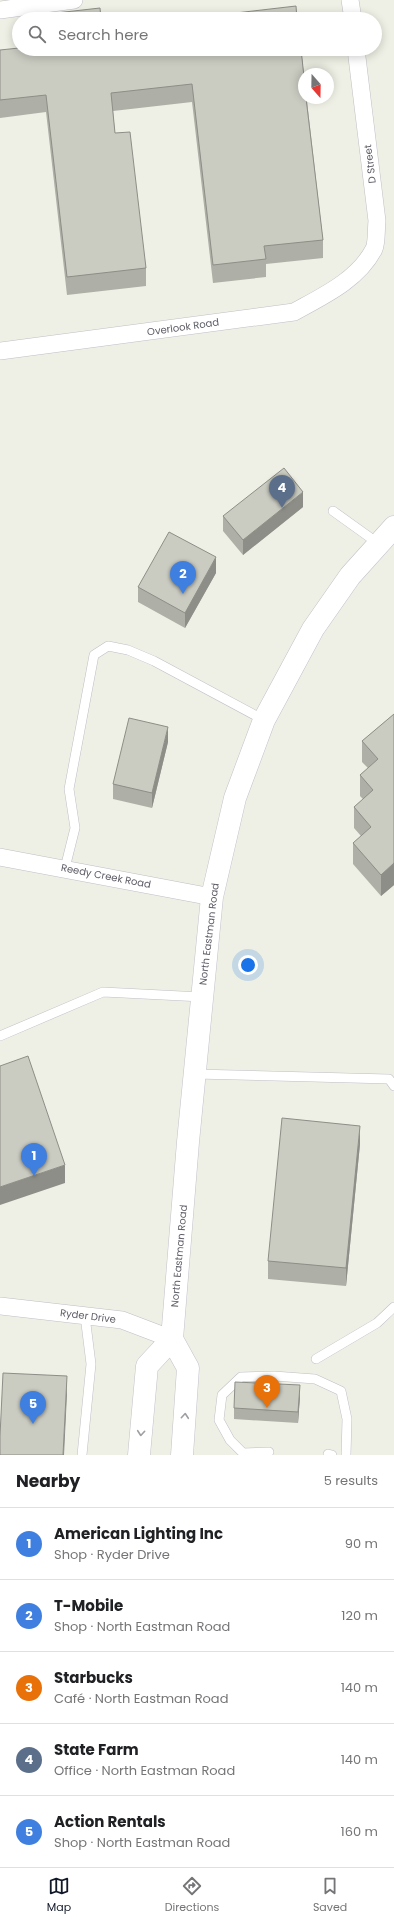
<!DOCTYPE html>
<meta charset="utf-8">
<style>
body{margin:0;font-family:Poppins,sans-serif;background:#f6f6f6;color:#202124}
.compass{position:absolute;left:298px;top:68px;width:36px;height:36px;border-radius:50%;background:#fff;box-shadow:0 2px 10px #0003;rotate:160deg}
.you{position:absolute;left:248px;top:965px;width:14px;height:14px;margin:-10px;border:3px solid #fff;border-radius:50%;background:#1a73e8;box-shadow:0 0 0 6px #1a73e833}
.badge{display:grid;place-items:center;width:26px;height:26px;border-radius:50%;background:#111827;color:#fff;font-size:13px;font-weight:700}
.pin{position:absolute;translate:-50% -33px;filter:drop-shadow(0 1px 2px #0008)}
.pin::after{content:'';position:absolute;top:21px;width:14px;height:12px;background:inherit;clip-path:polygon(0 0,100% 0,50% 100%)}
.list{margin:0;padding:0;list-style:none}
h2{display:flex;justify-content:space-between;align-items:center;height:52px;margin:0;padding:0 16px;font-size:17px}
h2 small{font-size:13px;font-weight:400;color:#757577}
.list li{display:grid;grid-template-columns:26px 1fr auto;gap:12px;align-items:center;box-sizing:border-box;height:72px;padding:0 16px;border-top:1px solid #e0e0e0}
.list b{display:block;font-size:15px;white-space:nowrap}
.list p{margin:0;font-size:13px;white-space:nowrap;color:#757577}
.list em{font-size:13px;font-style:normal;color:#757577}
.icon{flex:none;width:22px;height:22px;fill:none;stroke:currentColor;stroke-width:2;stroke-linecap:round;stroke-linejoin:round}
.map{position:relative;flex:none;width:394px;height:1455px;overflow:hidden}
.search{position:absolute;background:#fff;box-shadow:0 2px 10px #0003;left:12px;right:12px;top:12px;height:44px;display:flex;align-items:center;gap:10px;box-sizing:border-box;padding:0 14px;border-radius:22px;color:#757577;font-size:15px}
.sheet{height:412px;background:#fff}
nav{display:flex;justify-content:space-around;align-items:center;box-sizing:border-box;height:56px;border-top:1px solid #e0e0e0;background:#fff;font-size:11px;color:#757577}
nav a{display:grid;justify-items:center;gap:2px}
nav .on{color:#111827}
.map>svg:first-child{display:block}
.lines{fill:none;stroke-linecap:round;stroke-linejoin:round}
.lane-casing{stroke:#bfbfc6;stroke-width:10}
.street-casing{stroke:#bfbfc6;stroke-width:18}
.secondary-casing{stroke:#c2c1ca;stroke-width:23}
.lane{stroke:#fff;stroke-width:9}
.street{stroke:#fff;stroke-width:17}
.secondary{stroke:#fff;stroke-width:22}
.wall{fill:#aeafa6}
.shaded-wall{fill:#8d8e87}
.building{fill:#cacbc1;stroke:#8d8e87}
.oneway{stroke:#9e9ea3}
.labels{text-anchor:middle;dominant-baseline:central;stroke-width:3;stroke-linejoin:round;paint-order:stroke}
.street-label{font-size:10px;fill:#5d5d66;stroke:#fff}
</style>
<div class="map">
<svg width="394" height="1455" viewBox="0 0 394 1455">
<rect width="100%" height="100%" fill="#eef0e5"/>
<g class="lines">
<g class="lane-casing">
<path id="lane" d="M333 511 379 544
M65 868 75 828 69 789 94 655 108 646 128 650 154 661 264 720
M0 1036 103 992 202 997
M195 1074 389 1079 394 1086
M316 1359 377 1323 394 1307
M269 1452 243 1453 230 1440 219 1420 222 1395 241 1377 274 1376 315 1379 341 1391 347 1419 346 1455
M328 1454 332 1455
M82 1455 91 1364 85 1316"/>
</g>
<g class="street-casing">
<path id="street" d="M350 0 353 19
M0 10 74 0
M0 351 294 312C323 296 358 280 374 249 377 242 376 229 377 221L356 49
M0 857 212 897
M0 1306 122 1320 172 1339"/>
</g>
<g class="secondary-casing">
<path id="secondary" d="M139 1455 147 1366 172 1339
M182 1455 188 1368 172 1339 188 1142 212 897 235 798 264 720 313 629 350 576 394 527"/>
</g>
<use href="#lane" class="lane"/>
<use href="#street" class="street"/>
<use href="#secondary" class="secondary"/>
</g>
<path class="wall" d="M301 49 323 240V258L266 264V277L213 283 192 102 113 111 115 133 146 268V286L67 295 46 112 0 118V50Z
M303 507 243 555 223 531V516Z
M216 573 185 628 138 602V587Z
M394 714V885L381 896 353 864V843L361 836 354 828V807L363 799 360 796V775L368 768 362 762V741Z
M168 742 152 808 113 799V784Z
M360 1144 346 1286 268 1279V1261Z
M300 1396 298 1423 234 1419V1408Z"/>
<path class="shaded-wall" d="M303 492V507L243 555V540Z
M216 557V573L185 628V613Z
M168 727V742L152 808V793Z
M394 863V885L381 896V875Z
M360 1126V1144L346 1286V1268Z
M65 1165V1183L0 1205V1187Z
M67 1376V1394L64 1455H63Z
M300 1385V1396L298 1423V1412Z"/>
<path class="building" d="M296 6 297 19H184Z
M100 8 101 19H47V14Z
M19 48V49H301L304 77V98H306L323 240 264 246 266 259 213 265 192 84 111 93 115 133 130 132 146 268 67 277 46 95 0 100V50Z
M284 468 303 492 243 540 223 516Z
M169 532 216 557 185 613 138 587Z
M394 714V863L381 875 353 843 371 827 354 807 373 790 360 775 378 759 362 741Z
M129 718 168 727 152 793 113 784Z
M28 1056 65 1165 0 1187V1066Z
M282 1118 360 1126 346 1268 268 1261Z
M3 1373 67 1376 63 1455H0V1436Z
M235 1382 300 1385 298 1412 234 1408Z"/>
<defs><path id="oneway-chevron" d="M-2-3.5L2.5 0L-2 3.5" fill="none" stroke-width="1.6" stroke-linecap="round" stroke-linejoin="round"/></defs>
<g class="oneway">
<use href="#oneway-chevron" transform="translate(185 1416) rotate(-85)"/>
<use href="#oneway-chevron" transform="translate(141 1433) rotate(95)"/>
</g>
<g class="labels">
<g class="street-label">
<text transform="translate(370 164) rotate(-97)">D Street</text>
<text transform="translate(183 327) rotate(-8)">Overlook Road</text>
<text transform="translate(106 876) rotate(11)">Reedy Creek Road</text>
<text transform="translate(209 934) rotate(-83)">North Eastman Road</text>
<text transform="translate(179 1256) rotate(-85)">North Eastman Road</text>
<text transform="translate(88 1316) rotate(7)">Ryder Drive</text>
</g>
</g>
</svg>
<svg class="compass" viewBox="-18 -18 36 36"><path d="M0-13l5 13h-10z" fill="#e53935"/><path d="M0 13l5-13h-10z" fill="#757577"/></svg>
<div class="you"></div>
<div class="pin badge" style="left:34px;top:1176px;background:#3f7fe0">1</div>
<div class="pin badge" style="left:183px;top:594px;background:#3f7fe0">2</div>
<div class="pin badge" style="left:267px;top:1408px;background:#e8710a">3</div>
<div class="pin badge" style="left:282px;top:508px;background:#5c6f8a">4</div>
<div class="pin badge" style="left:33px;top:1424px;background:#3f7fe0">5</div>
<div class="search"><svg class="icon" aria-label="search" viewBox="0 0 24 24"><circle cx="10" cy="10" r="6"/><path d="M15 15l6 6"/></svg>Search here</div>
</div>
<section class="sheet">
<h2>Nearby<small>5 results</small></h2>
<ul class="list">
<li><span class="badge" style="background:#3f7fe0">1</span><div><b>American Lighting Inc</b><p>Shop · Ryder Drive</p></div><em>90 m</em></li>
<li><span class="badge" style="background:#3f7fe0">2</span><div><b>T-Mobile</b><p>Shop · North Eastman Road</p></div><em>120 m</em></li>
<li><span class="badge" style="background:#e8710a">3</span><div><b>Starbucks</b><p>Café · North Eastman Road</p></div><em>140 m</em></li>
<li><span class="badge" style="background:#5c6f8a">4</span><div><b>State Farm</b><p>Office · North Eastman Road</p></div><em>140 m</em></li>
<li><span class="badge" style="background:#3f7fe0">5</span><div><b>Action Rentals</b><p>Shop · North Eastman Road</p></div><em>160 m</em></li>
</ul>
</section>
<nav>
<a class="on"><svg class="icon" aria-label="map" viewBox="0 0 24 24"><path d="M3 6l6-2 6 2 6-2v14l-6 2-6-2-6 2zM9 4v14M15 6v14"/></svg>Map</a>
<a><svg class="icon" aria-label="directions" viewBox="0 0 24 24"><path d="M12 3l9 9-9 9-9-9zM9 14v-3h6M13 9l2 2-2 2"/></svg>Directions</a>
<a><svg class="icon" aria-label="saved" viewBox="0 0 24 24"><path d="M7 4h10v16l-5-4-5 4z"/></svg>Saved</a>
</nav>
